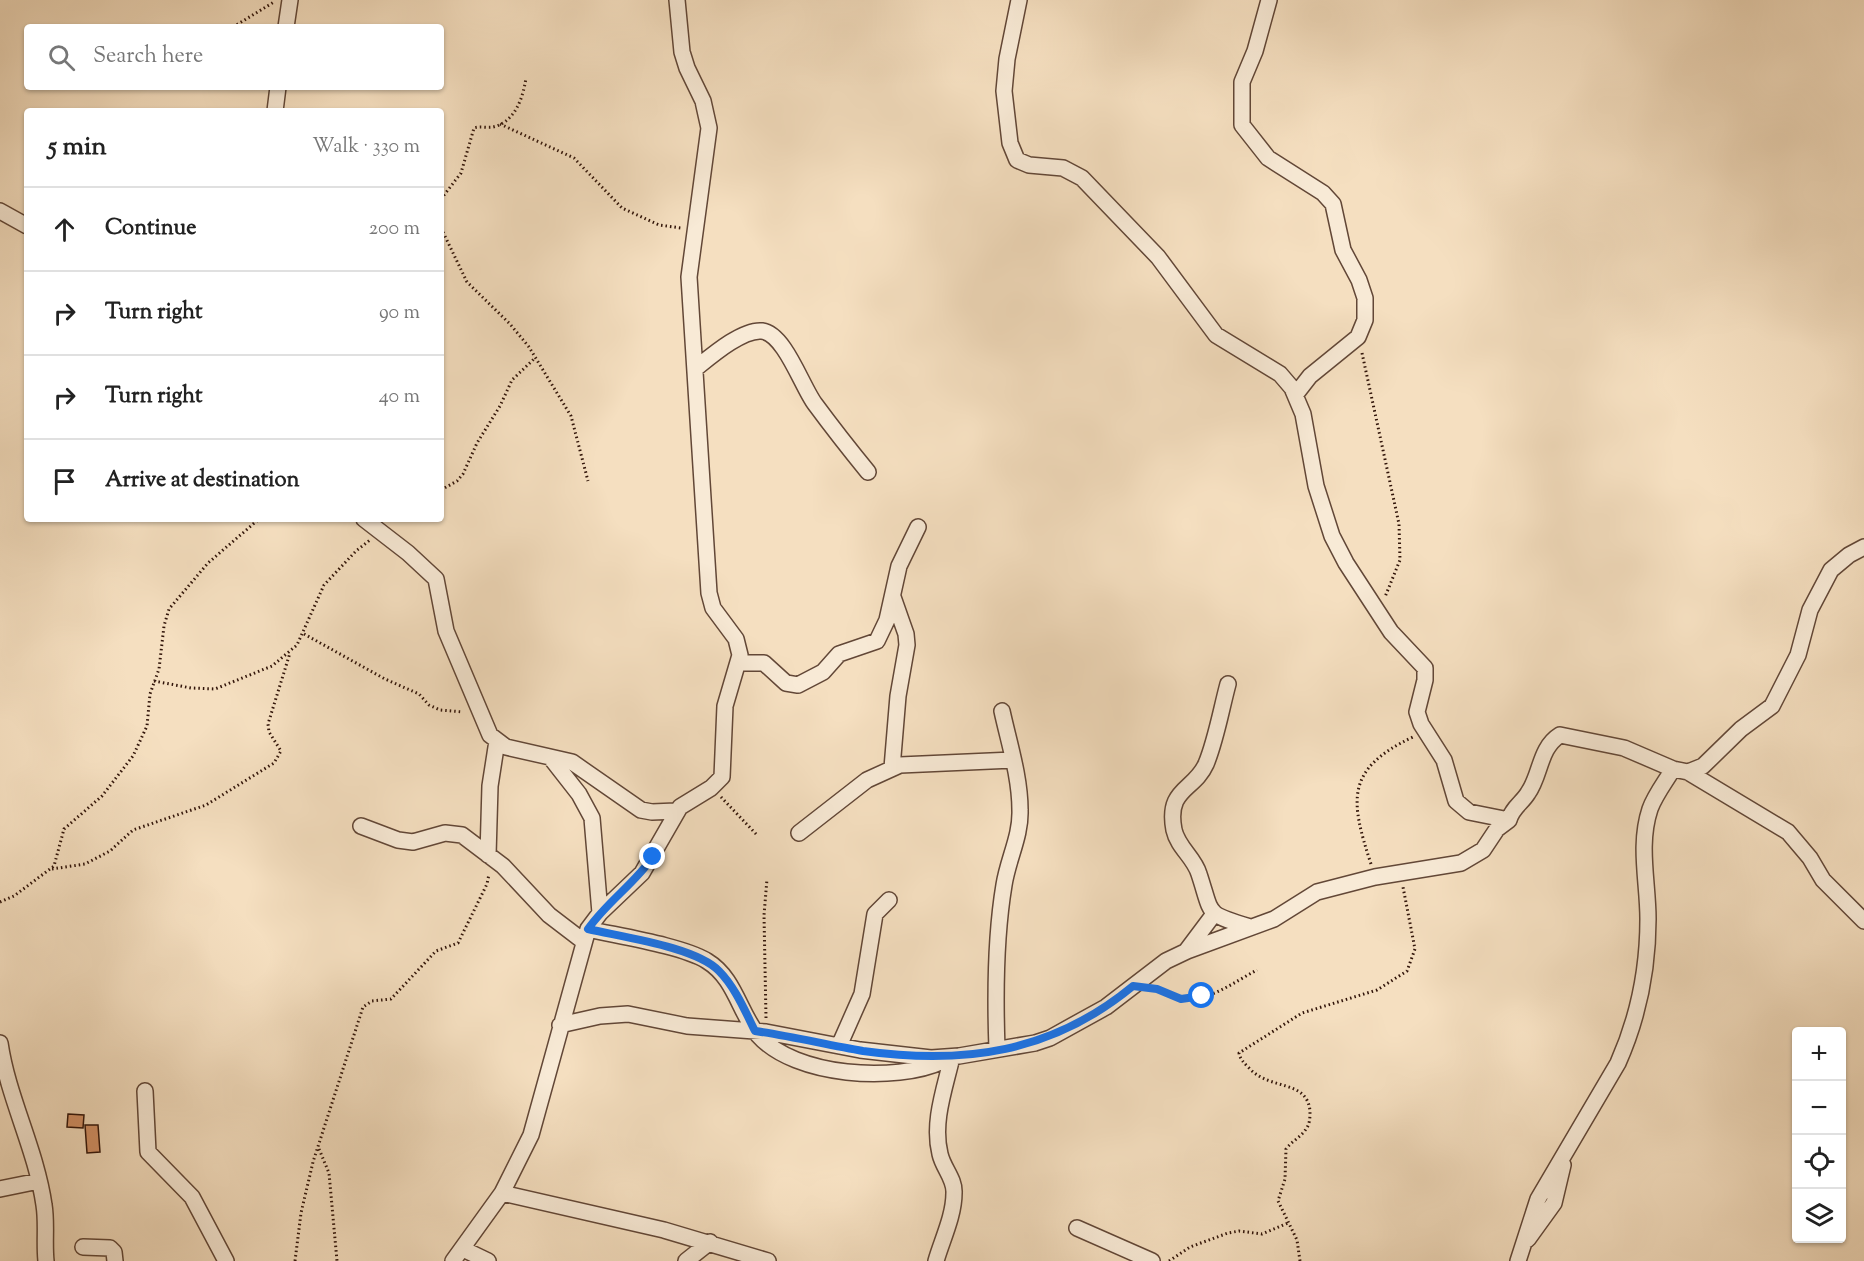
<!DOCTYPE html>
<meta charset="utf-8">
<style>
body{margin:0;font-family:"Sorts Mill Goudy",serif;background:#f6f6f6;color:#222}
.controls{position:absolute;right:18px;bottom:18px;display:grid;overflow:hidden;border-radius:6px;box-shadow:0 2px 4px #0004}
.controls button{width:54px;height:54px;display:grid;place-items:center;padding:0;border:0;border-bottom:2px solid #e0e0e0;background:#fff;color:#222;font:30px sans-serif}
.stop{position:absolute;width:18px;height:18px;margin:-14px;border:4px solid #1a73e8;border-radius:50%;background:#fff}
.stop.end{background:#1a73e8;border-color:#fff;box-shadow:0 2px 6px #0008}
.list{margin:0;padding:0;list-style:none}
h2{display:flex;justify-content:space-between;align-items:center;height:78px;margin:0;padding:0 24px;font-size:26px}
h2 small{font-size:20px;font-weight:400;color:#767676}
.list li{display:grid;grid-template-columns:39px 1fr auto;gap:18px;align-items:center;box-sizing:border-box;height:84px;padding:0 24px;border-top:2px solid #e0e0e0}
.list b{display:block;font-size:22px;white-space:nowrap}
.list em{font-size:20px;font-style:normal;color:#767676}
.icon{flex:none;width:33px;height:33px;fill:none;stroke:currentColor;stroke-width:2;stroke-linecap:round;stroke-linejoin:round}
.map{position:relative;flex:none;width:1864px;height:1261px;overflow:hidden}
.search{position:absolute;background:#fff;box-shadow:0 2px 4px #0004;left:24px;top:24px;width:420px;height:66px;display:flex;align-items:center;gap:15px;box-sizing:border-box;padding:0 21px;border-radius:6px;color:#767676;font-size:22px}
.panel{position:absolute;background:#fff;box-shadow:0 2px 4px #0004;left:24px;top:108px;width:420px;height:414px;border-radius:6px}
.map>svg:first-child{display:block}
.building{fill:#d59368;stroke:#311409;stroke-width:1.5}
.lines{fill:none;stroke-linecap:round;stroke-linejoin:round}
.street-casing{stroke:#624737;stroke-width:18}
.path{stroke:#311409;stroke-width:3;stroke-dasharray:1.5 3;stroke-linecap:butt}
.street{stroke:#f8ead6;stroke-width:15}
.route{stroke:#1a73e8;stroke-width:8}
</style>
<div class="map">
<svg width="1864" height="1261" viewBox="0 0 1864 1261">
<rect width="100%" height="100%" fill="#f5dfc0"/>
<filter id="stains"><feTurbulence type="fractalNoise" baseFrequency=".00333" numOctaves="4"/><feColorMatrix values="0 0 0 0 .2 0 0 0 0 .09 0 0 0 0 .02 0 0 0 .5 -.17"/></filter>
<radialGradient id="worn" r=".72"><stop offset=".6" stop-color="#630" stop-opacity="0"/><stop offset="1" stop-color="#630" stop-opacity=".3"/></radialGradient>
<path class="building" d="M68 1114 84 1115 83 1128 67 1127Z
M85 1125H98L100 1152 87 1153Z"/>
<g class="lines">
<g class="street-casing">
<path id="street" d="M1019 0 1007 59 1004 91 1010 143 1017 160 1029 165 1063 168 1082 178 1158 257 1216 335 1280 374 1292 388 1303 414 1316 486 1332 536 1346 563 1391 632 1425 668V680L1417 712 1421 724 1444 760 1456 801 1469 812 1509 820
M1269 0 1255 51 1242 82V125L1268 158 1323 193 1333 204 1343 250 1359 280 1365 298V320L1358 337 1310 376 1296 394
M286 27 290 0
M275 111 278 87
M0 211 27 226
M695 369C710 357 742 329 762 331 785 334 802 387 815 404 832 427 850 450 868 472
M364 519 408 553 436 579 446 631 490 735 506 747 572 762 641 810 652 812 676 811
M739 663H764L786 683 798 685 823 672 839 654 877 641 887 620 899 566 918 527
M1228 684C1221 710 1216 740 1206 764 1194 791 1166 788 1174 830 1178 848 1194 857 1199 874 1213 916 1204 913 1250 927
M550 757 579 794 592 818 600 913
M892 768 898 696 907 645 906 634 893 597
M1688 772 1788 832 1810 858 1823 880 1864 921
M361 826 398 840 413 842 445 833 462 835 503 866 549 915 583 941
M799 833 867 780 900 765 1013 760
M488 855 490 786 497 741
M588 929C618 936 683 946 707 961 735 978 739 1012 758 1035 795 1077 896 1083 943 1061
M1187 950 1214 914
M560 1025 600 1016 628 1014 687 1026 766 1032 860 1050 931 1058 959 1056 1035 1043 1050 1038 1106 1007 1166 961 1187 951 1274 919 1317 892 1375 877 1461 863 1483 850 1497 829 1509 820C1512 808 1522 803 1528 793 1541 775 1539 748 1560 735L1624 748 1673 769 1688 772 1703 766 1741 729 1772 706 1798 655 1810 610 1831 570 1849 555 1864 547
M0 1043C8 1098 36 1149 44 1205 47 1223 44 1242 46 1261
M839 1046 862 994 875 914 889 900
M997 1049C995 995 995 939 1004 885 1008 859 1021 836 1020 810 1020 777 1009 743 1002 711
M145 1091 148 1152 192 1197 226 1261
M0 1189 39 1181
M502 1193 664 1230 768 1261
M1077 1228 1152 1261
M1528 1239 1554 1203 1563 1165
M83 1247 110 1248 114 1252 115 1261
M463 1249 488 1261
M453 1261 502 1193 531 1135 588 929 600 913 642 873 680 807 711 788 722 777 725 706 740 655 736 639 713 608 709 593 689 277 709 128 703 101 687 68 682 52 677 0
M686 1261 710 1242
M936 1261C942 1240 954 1216 954 1193 955 1179 943 1168 940 1154 932 1122 945 1088 952 1057
M1518 1261 1538 1199 1618 1063C1638 1018 1648 968 1648 919 1648 882 1638 845 1650 809 1655 795 1666 781 1673 769"/>
</g>
<path class="path" d="M178 26 211 27
M233 27 274 2
M500 124 574 158 622 208 659 225 681 228
M441 199 461 173 474 128C480 126 487 128 493 127 515 122 523 98 526 78
M441 228 467 282 510 324 529 347 571 416 588 481
M1362 353 1399 524 1400 560 1385 597
M441 490 457 481 463 474 477 443 500 406 512 380 535 358
M304 634 385 679 419 694 429 705 440 710 463 712
M154 681 191 688 215 689 272 666 297 645 324 585 356 551 370 540
M721 797 757 835
M1371 864C1350 800 1345 769 1413 737
M52 869 85 864 110 851 133 830 206 805 274 763 281 751 269 732 268 724 290 653
M0 902 14 896 54 866 64 829 102 796 133 756 147 726 150 694 159 669 164 626 169 609 208 563 259 519
M1153 989C1163 991 1171 997 1180 999 1207 1003 1234 982 1257 970
M766 1018 764 915 767 879
M319 1149 329 1173 337 1261
M295 1261 301 1213 313 1162 363 1007 372 1001 391 999 436 951 458 943 487 884 489 874
M1169 1261 1190 1247 1228 1233 1239 1231 1262 1234 1288 1223
M1300 1261 1297 1240 1278 1201 1285 1179 1286 1149C1292 1141 1301 1137 1306 1129 1310 1124 1310 1117 1310 1111 1307 1079 1270 1091 1249 1068 1244 1063 1240 1059 1239 1053L1302 1013 1377 990 1407 971 1415 949 1403 887"/>
<use href="#street" class="street"/>
</g>
<g class="lines">
<path class="route" d="M653 857C634 884 607 902 588 929 622 937 696 947 719 971 735 987 745 1011 755 1031 791 1036 827 1045 863 1051 964 1065 1052 1053 1133 986L1157 989 1181 999 1202 996"/>
</g>
<rect width="100%" height="100%" filter="url(#stains)"/>
<rect width="100%" height="100%" fill="url(#worn)"/>
</svg>
<div class="controls">
<button>+</button>
<button>−</button>
<button><svg class="icon" aria-label="locate" viewBox="0 0 24 24"><circle cx="12" cy="12" r="6"/><path d="M12 2v4M12 18v4M2 12h4M18 12h4"/></svg></button>
<button><svg class="icon" aria-label="layers" viewBox="0 0 24 24"><path d="M12 4l9 5-9 5-9-5zM3 14l9 5 9-5"/></svg></button>
</div>
<div class="stop" style="left:1202px;top:996px"></div>
<div class="stop end" style="left:653px;top:857px"></div>
<div class="search"><svg class="icon" aria-label="search" viewBox="0 0 24 24"><circle cx="10" cy="10" r="6"/><path d="M15 15l6 6"/></svg>Search here</div>
<section class="panel">
<h2>5 min<small>Walk · 330 m</small></h2>
<ul class="list">
<li><svg class="icon" aria-label="ahead" viewBox="0 0 24 24"><path d="M12 20V5M6 11l6-6 6 6"/></svg><div><b>Continue</b></div><em>200 m</em></li>
<li><svg class="icon" aria-label="right" viewBox="0 0 24 24"><path d="M7 20v-9h11M14 6l5 5-5 5"/></svg><div><b>Turn right</b></div><em>90 m</em></li>
<li><svg class="icon" aria-label="right" viewBox="0 0 24 24"><path d="M7 20v-9h11M14 6l5 5-5 5"/></svg><div><b>Turn right</b></div><em>40 m</em></li>
<li><svg class="icon" aria-label="arrive" viewBox="0 0 24 24"><path d="M6 21V4h12l-3 4 3 4H6"/></svg><div><b>Arrive at destination</b></div></li>
</ul>
</section>
</div>
